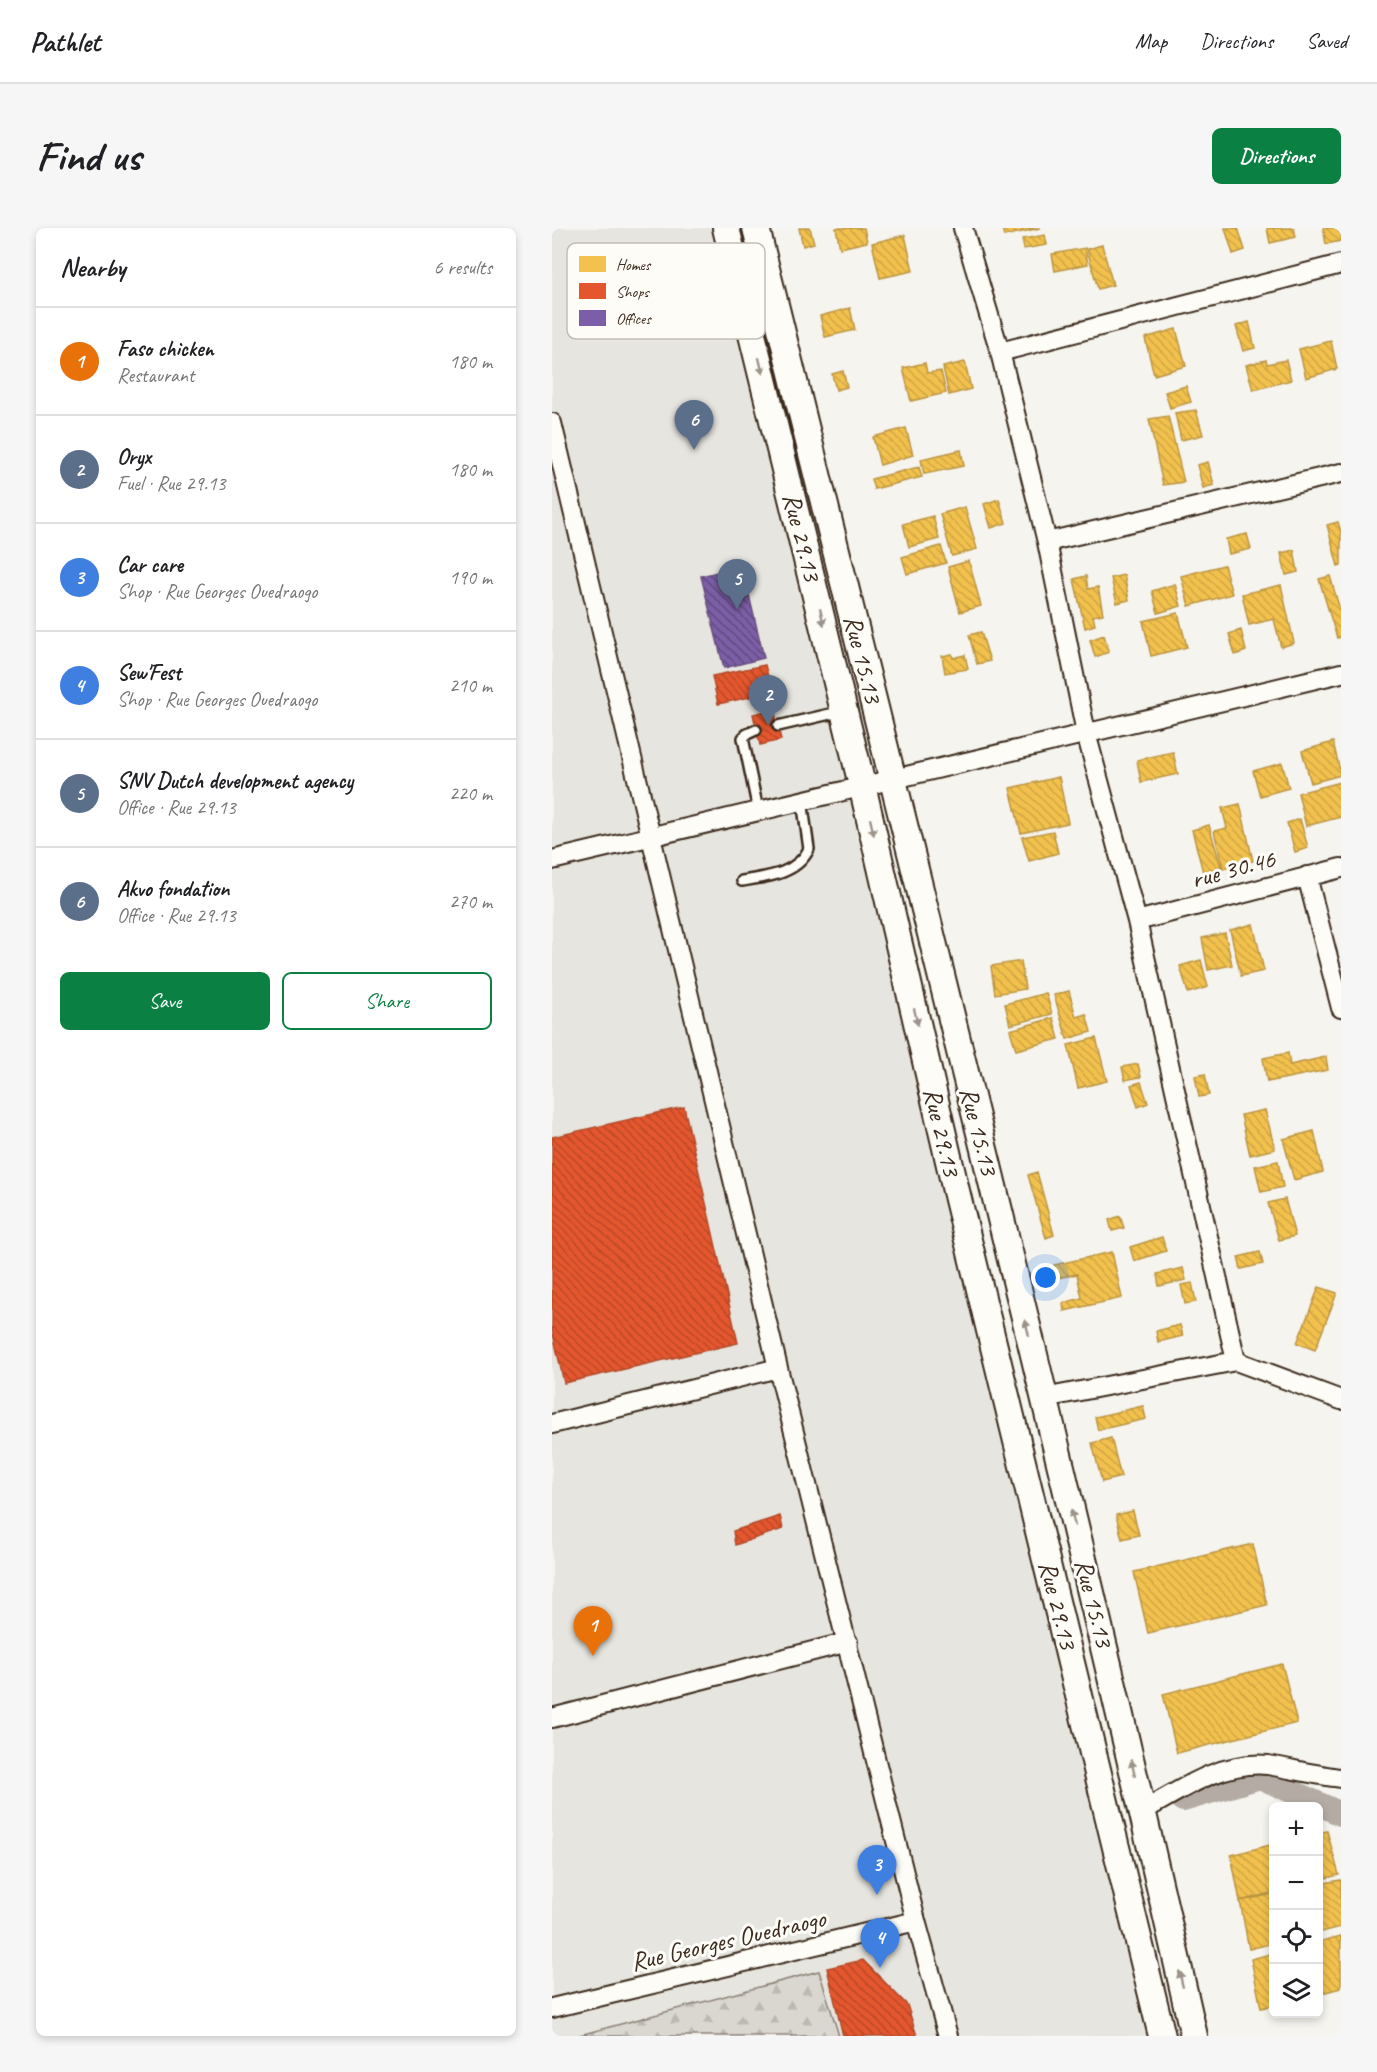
<!DOCTYPE html>
<meta charset="utf-8">
<style>
body{margin:0;font-family:Caveat,sans-serif;background:#f6f6f6;color:#202124}
.controls{position:absolute;right:18px;bottom:18px;display:grid;overflow:hidden;border-radius:9px;box-shadow:0 3px 9px #0003}
.controls button{width:54px;height:54px;display:grid;place-items:center;padding:0;border:0;border-bottom:2px solid #e0e0e0;background:#fff;color:#202124;font:30px sans-serif}
.you{position:absolute;left:494px;top:1050px;width:21px;height:21px;margin:-15px;border:4px solid #fff;border-radius:50%;background:#1a73e8;box-shadow:0 0 0 9px #1a73e833}
.badge{display:grid;place-items:center;width:39px;height:39px;border-radius:50%;background:#0b8043;color:#fff;font-size:20px;font-weight:700}
.pin{position:absolute;translate:-50% -50px;filter:drop-shadow(0 2px 3px #0008)}
.pin::after{content:'';position:absolute;top:32px;width:21px;height:18px;background:inherit;clip-path:polygon(0 0,100% 0,50% 100%)}
.list{margin:0;padding:0;list-style:none}
h2{display:flex;justify-content:space-between;align-items:center;height:78px;margin:0;padding:0 24px;font-size:26px}
h2 small{font-size:20px;font-weight:400;color:#757577}
.list li{display:grid;grid-template-columns:39px 1fr auto;gap:18px;align-items:center;box-sizing:border-box;height:108px;padding:0 24px;border-top:2px solid #e0e0e0}
.list b{display:block;font-size:22px;white-space:nowrap}
.list p{margin:0;font-size:20px;white-space:nowrap;color:#757577}
.list em{font-size:20px;font-style:normal;color:#757577}
.actions{display:flex;gap:12px;padding:18px 24px}
.actions a{flex:1;padding:14px 0;border:2px solid #0b8043;border-radius:9px;text-align:center;font-size:21px;color:#0b8043}
.actions .main{background:#0b8043;color:#fff}
.icon{flex:none;width:33px;height:33px;fill:none;stroke:currentColor;stroke-width:2;stroke-linecap:round;stroke-linejoin:round}
.map{position:relative;flex:none;width:789px;height:1808px;overflow:hidden;border-radius:9px}
header{display:flex;align-items:center;gap:36px;box-sizing:border-box;height:84px;padding:0 30px;background:#fff;border-bottom:2px solid #e0e0e0}
header strong{font-size:28px}
nav{display:flex;gap:33px;margin-inline-start:auto;font-size:21px}
.intro{display:flex;align-items:center;justify-content:space-between;box-sizing:border-box;height:144px;padding:0 36px}
h1{margin:0;font-size:42px}
.button{padding:15px 27px;border-radius:9px;background:#0b8043;color:#fff;font-size:21px;font-weight:700}
main{display:flex;gap:36px;padding:0 36px}
aside{flex:1;background:#fff;border-radius:9px;box-shadow:0 3px 9px #0003}
.map>svg:first-child{display:block}
.built{fill:#e7e5df}
.forest{fill:url(#forest-firs);stroke:#8a8077;stroke-width:1.5}
.homes{fill:url(#homes-back-hatch);stroke:#bb9440;stroke-width:1.5}
.shops{fill:url(#shops-back-hatch);stroke:#b14a29;stroke-width:1.5}
.offices{fill:url(#offices-back-hatch);stroke:#684e7e;stroke-width:1.5}
.lines{fill:none;stroke-linecap:round;stroke-linejoin:round}
.canal{stroke:#b4aca4;stroke-width:24}
.lane-casing{stroke:#3b2a1e;stroke-width:14}
.street-casing{stroke:#3b2a1e;stroke-width:22}
.secondary-casing{stroke:#3b2a1e;stroke-width:30}
.lane{stroke:#fdfcf7;stroke-width:9}
.street{stroke:#fdfcf7;stroke-width:18}
.secondary{stroke:#fdfcf7;stroke-width:26}
.oneway{fill:#9c938a}
.labels{text-anchor:middle;dominant-baseline:central;stroke-width:6;stroke-linejoin:round;paint-order:stroke}
.street-label{font-size:26px;fill:#3b2a1e;stroke:#fdfcf7}
.key{fill:#fdfcf7;stroke:#c3bdb6;stroke-width:1.5}
.key-label{font-size:16px;fill:#3b2a1e}
</style>
<header>
<strong>Pathlet</strong>
<nav><a>Map</a><a>Directions</a><a>Saved</a></nav>
</header>
<div class="intro"><h1>Find us</h1><a class="button">Directions</a></div>
<main>
<aside>
<h2>Nearby<small>6 results</small></h2>
<ul class="list">
<li><span class="badge" style="background:#e8710a">1</span><div><b>Faso chicken</b><p>Restaurant</p></div><em>180 m</em></li>
<li><span class="badge" style="background:#5c6f8a">2</span><div><b>Oryx</b><p>Fuel · Rue 29.13</p></div><em>180 m</em></li>
<li><span class="badge" style="background:#3f7fe0">3</span><div><b>Car care</b><p>Shop · Rue Georges Ouedraogo</p></div><em>190 m</em></li>
<li><span class="badge" style="background:#3f7fe0">4</span><div><b>Sew'Fest</b><p>Shop · Rue Georges Ouedraogo</p></div><em>210 m</em></li>
<li><span class="badge" style="background:#5c6f8a">5</span><div><b>SNV Dutch development agency</b><p>Office · Rue 29.13</p></div><em>220 m</em></li>
<li><span class="badge" style="background:#5c6f8a">6</span><div><b>Akvo fondation</b><p>Office · Rue 29.13</p></div><em>270 m</em></li>
</ul>
<div class="actions"><a class="main">Save</a><a>Share</a></div>
</aside>
<div class="map">
<svg width="789" height="1808" viewBox="0 0 789 1808">
<defs>
<pattern id="forest-firs" width="22" height="20" patternUnits="userSpaceOnUse" patternTransform="scale(1.5)"><rect width="22" height="20" fill="#dad6d0"/><path d="M5 1l3.5 6h-7zM16 11l3.5 6h-7z" fill="#bcb8b2"/></pattern>
<pattern id="homes-back-hatch" width="6" height="6" patternUnits="userSpaceOnUse" patternTransform="scale(1.5)"><rect width="6" height="6" fill="#f2c14e"/><path d="M-1 5l2 2M0 0l6 6M5-1l2 2" fill="none" stroke="#d0a644"/></pattern>
<pattern id="shops-back-hatch" width="6" height="6" patternUnits="userSpaceOnUse" patternTransform="scale(1.5)"><rect width="6" height="6" fill="#e4572e"/><path d="M-1 5l2 2M0 0l6 6M5-1l2 2" fill="none" stroke="#ba4827"/></pattern>
<pattern id="offices-back-hatch" width="6" height="6" patternUnits="userSpaceOnUse" patternTransform="scale(1.5)"><rect width="6" height="6" fill="#7b5ea7"/><path d="M-1 5l2 2M0 0l6 6M5-1l2 2" fill="none" stroke="#614a80"/></pattern>
</defs>
<rect width="100%" height="100%" fill="#f5f4ee"/>
<filter id="ink" filterUnits="userSpaceOnUse"><feTurbulence type="fractalNoise" baseFrequency=".0167" numOctaves="2"/><feDisplacementMap in="SourceGraphic" scale="12" xChannelSelector="R" yChannelSelector="G"/><feConvolveMatrix kernelMatrix="1 2 1 2 8 2 1 2 1" color-interpolation-filters="sRGB"/></filter>
<g filter="url(#ink)">
<path class="built" d="M0 0H174L610 1808H0Z"/>
<path class="forest" d="M267 1743 287 1808H24Z"/>
<path class="homes" d="M247 0H258L262 15 251 18Z
M284 0H312L315 14 288 20Z
M450 0H488L452 8Z
M673 0H686L693 22 681 26Z
M715 0H742L744 9 718 15Z
M771 0H789V13L774 16Z
M353 7 361 43 328 50 320 15Z
M493 7 495 17 472 21 470 11Z
M550 17 561 57 546 61 535 21Z
M533 20 536 36 503 43 500 26Z
M298 80 303 102 273 109 268 88Z
M697 94 703 120 691 123 684 98Z
M624 101 634 138 602 147 593 110Z
M779 113 785 141 754 150 747 121Z
M714 132 715 136 734 132 739 152 701 162 694 137Z
M413 134 419 161 397 167 391 139Z
M373 135 375 145 389 143 394 165 359 173 351 140Z
M291 143 295 159 284 162 280 146Z
M634 158 639 174 618 180 613 164Z
M644 182 651 207 629 212 623 185Z
M616 188 632 254 611 257 597 191Z
M354 200 361 227 328 237 321 209Z
M409 222 412 238 372 246 369 231Z
M656 234 662 257 651 260 645 237Z
M367 239 370 249 322 261 319 251Z
M447 271 454 295 439 300 432 276Z
M413 279 425 321 400 328 388 286Z
M381 288 387 311 357 319 351 296Z
M786 294 789 304V337L786 338 775 297Z
M695 306 699 321 677 326 674 311Z
M389 318 394 335 355 346 350 329Z
M742 322 746 344 734 347 729 325Z
M417 333 429 378 408 384 396 339Z
M672 337 680 366 637 378 629 348Z
M572 347 577 372 565 375 559 350Z
M534 348 536 361 546 359 551 386 541 388 543 397 533 400 522 351Z
M778 348 789 385V409L785 410 767 351Z
M623 356 629 378 606 385 600 363Z
M729 357 742 415 729 419 722 391 697 397 690 366Z
M626 385 635 419 599 428 591 393Z
M689 402 694 423 683 427 677 406Z
M429 404 438 433 425 436 417 407Z
M552 407 557 424 543 429 538 412Z
M400 426 401 430 413 427 416 441 393 445 390 428Z
M781 514 789 547 759 555 750 523Z
M621 524 626 546 589 554 585 532Z
M730 535 737 560 708 568 701 543Z
M507 549 516 595 469 605 458 560Z
M789 554V589L754 598 746 565Z
M688 576 701 633 671 641 662 603 675 600 670 580Z
M748 591 756 620 743 624 735 595Z
M657 597 669 639 651 644 640 602Z
M501 603 506 625 477 633 470 609Z
M701 696 712 743 689 748 678 702Z
M673 705 680 737 656 742 650 710Z
M649 732 656 759 636 765 628 738Z
M469 733 473 761 443 766 439 738Z
M517 763 524 789 534 786 539 804 515 811 502 767Z
M494 765 500 786 458 797 453 776Z
M501 790 507 811 464 822 458 802Z
M544 810 555 853 526 860 516 817Z
M736 825 738 837 774 829 776 842 715 854 711 830Z
M586 836 589 849 573 852 570 839Z
M653 846 657 867 647 869 643 848Z
M589 854 596 875 586 879 579 857Z
M713 882 723 921 698 927 689 887Z
M762 903 771 944 742 952 731 911Z
M726 933 731 959 709 964 703 938Z
M485 944 502 1007 494 1010 476 947Z
M733 971 743 1008 727 1012 716 975Z
M568 988 572 1000 560 1003 557 992Z
M610 1009 614 1023 582 1033 578 1019Z
M560 1024 570 1070 512 1083 511 1075 530 1070 525 1046 505 1050 502 1037Z
M708 1024 711 1036 689 1041 686 1029Z
M631 1040 634 1052 607 1058 605 1046Z
M640 1055 644 1074 633 1076 629 1057Z
M767 1059 785 1065 763 1122 745 1115Z
M628 1097 631 1108 606 1114 604 1103Z
M591 1178 594 1191 546 1202 543 1189Z
M559 1210 569 1249 550 1254 540 1215Z
M581 1283 587 1307 570 1311 564 1287Z
M701 1316 715 1377 596 1405 582 1344Z
M730 1436 745 1495 625 1525 611 1466Z
M775 1603 787 1647 766 1652V1605Z
M722 1616V1664L688 1673 679 1627Z
M789 1652V1699L766 1705V1656Z
M722 1666V1715L697 1721 688 1673Z
M789 1708V1760L766 1766V1714Z
M722 1725V1777L709 1780 699 1731Z"/>
<path class="shops" d="M213 437 220 464 166 476 160 448Z
M222 481 229 512 208 517 201 486Z
M132 879 186 1115 12 1155 0 1101V909Z
M228 1288 231 1301 183 1317 181 1303Z
M311 1732 355 1777 365 1808H291L275 1740Z"/>
<path class="offices" d="M190 338 212 430 172 440 149 348Z"/>
<g class="lines">
<path class="canal" d="M631 1572 708 1549 789 1586"/>
<g class="lane-casing">
<path id="lane" d="M226 498 291 483
M204 502 195 506 191 510 206 582
M190 653C215 649 245 646 257 621L250 572"/>
</g>
<g class="street-casing">
<path id="street" d="M411 0 448 124 495 314 534 505 585 693 684 1133
M448 124 789 36
M0 195 226 1140 364 1693 396 1808
M495 314 789 245
M0 632 789 445
M755 648 789 780
M585 693 789 640
M684 1133 789 1172
M492 1170 684 1133
M0 1196 226 1140
M0 1490 296 1414
M591 1583C628 1562 671 1532 716 1537 740 1541 764 1547 789 1550
M0 1780 364 1693"/>
</g>
<g class="secondary-casing">
<path id="secondary" d="M174 0 310 557 404 963 610 1808
M204 0C353 602 505 1203 642 1808"/>
</g>
<use href="#lane" class="lane"/>
<use href="#street" class="street"/>
<use href="#secondary" class="secondary"/>
</g>
<defs><path id="oneway-solid" d="M-6-.8H1V-3.2L6.5 0L1 3.2V.8H-6Z" transform="scale(1.5)"/></defs>
<g class="oneway">
<use href="#oneway-solid" transform="translate(209 138) rotate(76)"/>
<use href="#oneway-solid" transform="translate(270 389) rotate(77)"/>
<use href="#oneway-solid" transform="translate(320 599) rotate(77)"/>
<use href="#oneway-solid" transform="translate(364 789) rotate(77)"/>
<use href="#oneway-solid" transform="translate(475 1100) rotate(-104)"/>
<use href="#oneway-solid" transform="translate(521 1290) rotate(-104)"/>
<use href="#oneway-solid" transform="translate(581 1540) rotate(-103)"/>
<use href="#oneway-solid" transform="translate(629 1751) rotate(-103)"/>
</g>
</g>
<g class="labels">
<g class="street-label">
<text transform="translate(250 309) rotate(76)">Rue 29.13</text>
<text transform="translate(311 431) rotate(76)">Rue 15.13</text>
<text transform="translate(681 641) rotate(-15)">rue 30.46</text>
<text transform="translate(427 903) rotate(76)">Rue 15.13</text>
<text transform="translate(390 904) rotate(77)">Rue 29.13</text>
<text transform="translate(542 1375) rotate(76)">Rue 15.13</text>
<text transform="translate(506 1377) rotate(76)">Rue 29.13</text>
<text transform="translate(176 1712) rotate(-13)">Rue Georges Ouedraogo</text>
</g>
</g>
<rect x="15" y="15" width="198" height="96" rx="9" class="key"/>
<rect x="27" y="28" width="27" height="16" fill="#f2c14e"/>
<rect x="27" y="55" width="27" height="16" fill="#e4572e"/>
<rect x="27" y="82" width="27" height="16" fill="#7b5ea7"/>
<g class="key-label">
<text x="64" y="42">Homes</text>
<text x="64" y="69">Shops</text>
<text x="64" y="96">Offices</text>
</g>
</svg>
<div class="controls">
<button>+</button>
<button>−</button>
<button><svg class="icon" aria-label="locate" viewBox="0 0 24 24"><circle cx="12" cy="12" r="6"/><path d="M12 2v4M12 18v4M2 12h4M18 12h4"/></svg></button>
<button><svg class="icon" aria-label="layers" viewBox="0 0 24 24"><path d="M12 4l9 5-9 5-9-5zM3 14l9 5 9-5"/></svg></button>
</div>
<div class="you"></div>
<div class="pin badge" style="left:41px;top:1428px;background:#e8710a">1</div>
<div class="pin badge" style="left:216px;top:497px;background:#5c6f8a">2</div>
<div class="pin badge" style="left:325px;top:1667px;background:#3f7fe0">3</div>
<div class="pin badge" style="left:328px;top:1740px;background:#3f7fe0">4</div>
<div class="pin badge" style="left:185px;top:381px;background:#5c6f8a">5</div>
<div class="pin badge" style="left:142px;top:222px;background:#5c6f8a">6</div>
</div>
</main>
